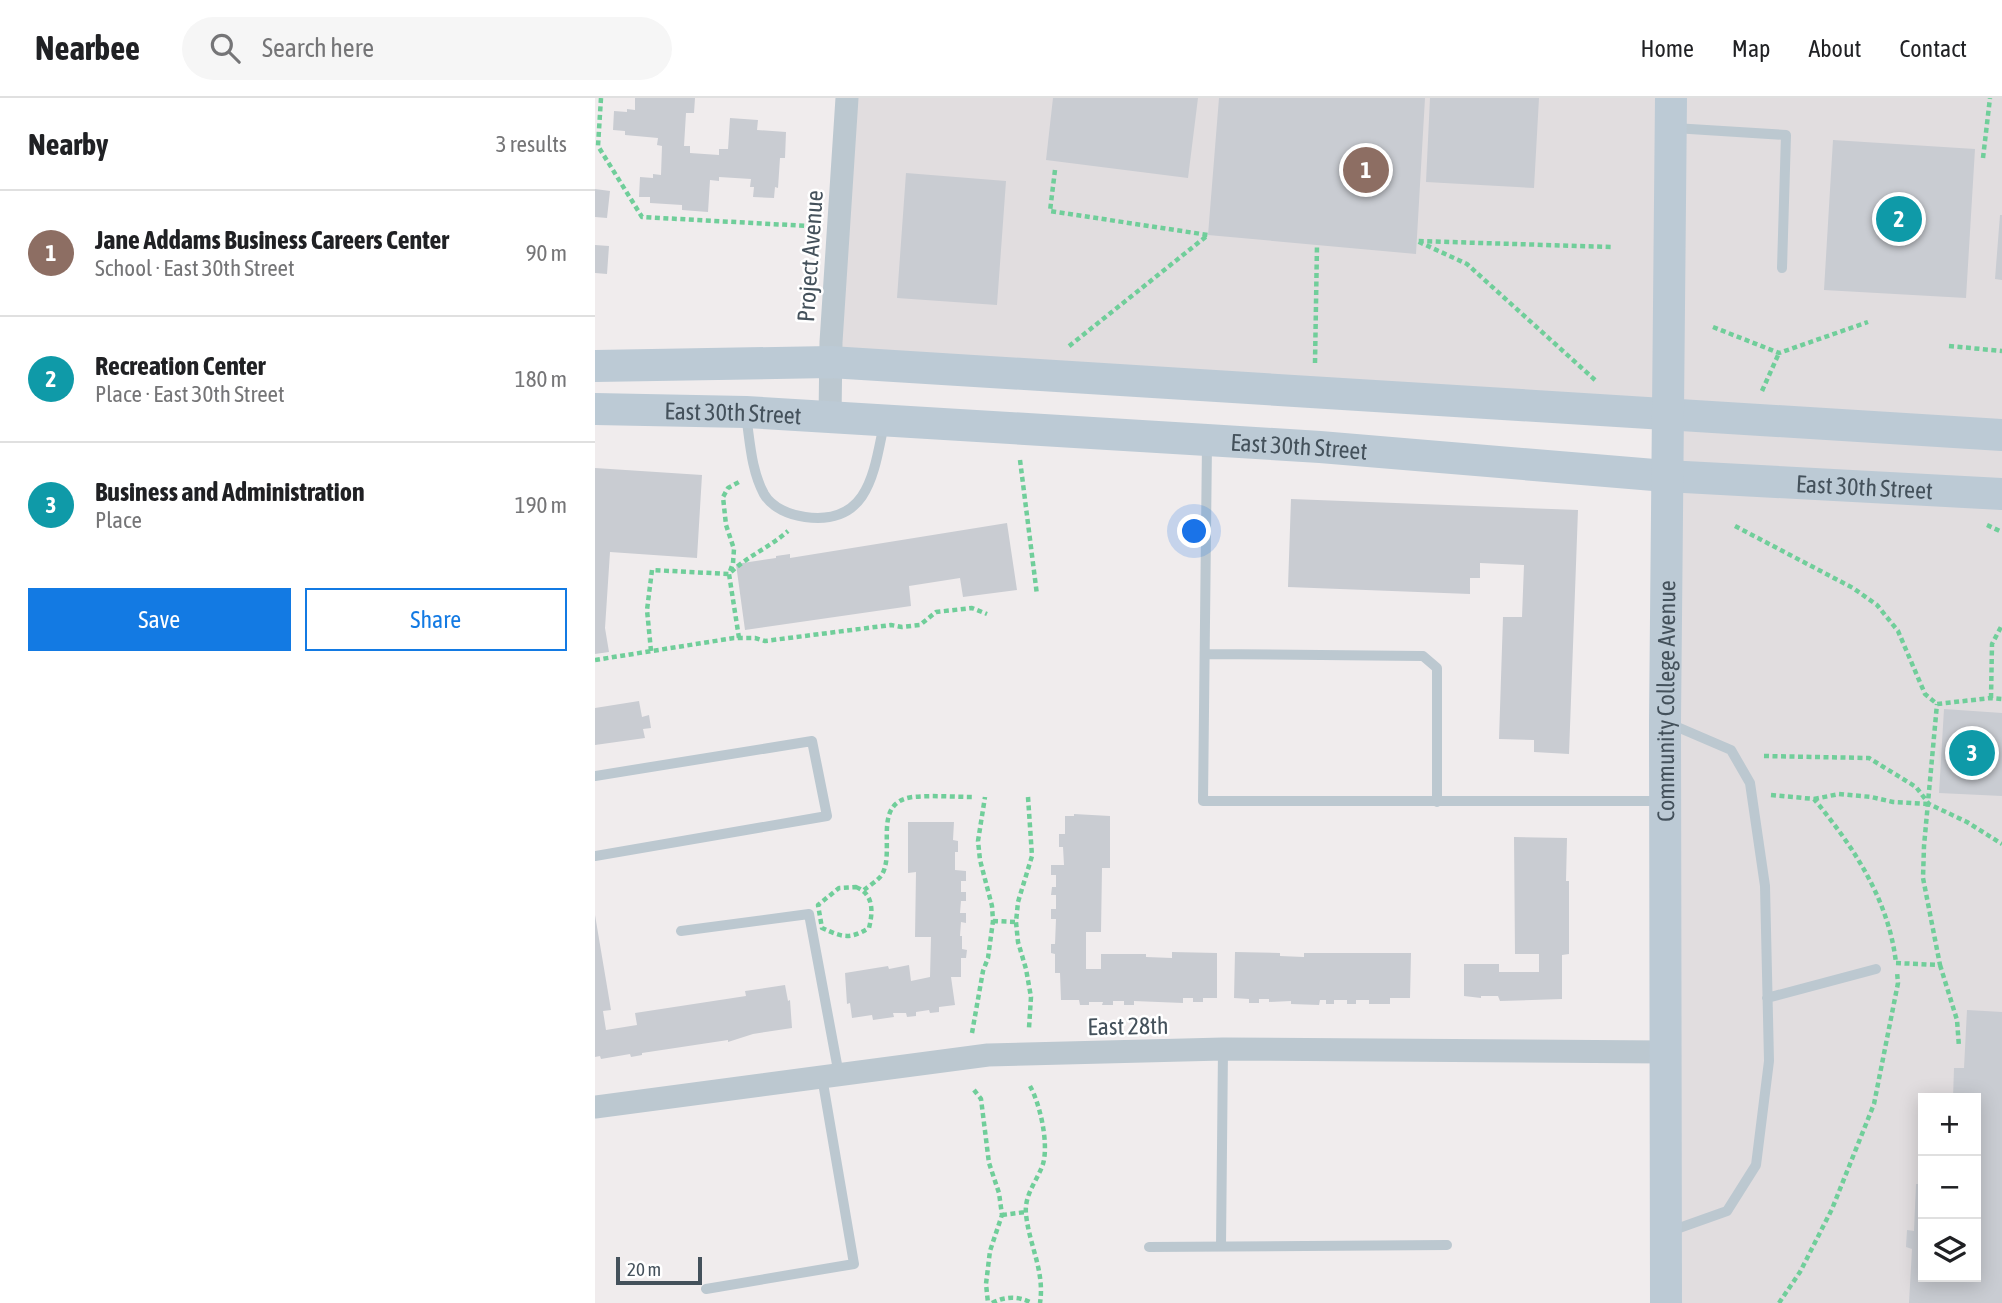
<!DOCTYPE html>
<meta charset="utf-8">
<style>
body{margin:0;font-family:"Asap Condensed",sans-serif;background:#f6f6f6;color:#202124}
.controls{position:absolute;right:21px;bottom:21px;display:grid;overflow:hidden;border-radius:0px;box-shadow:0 4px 18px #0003}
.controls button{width:63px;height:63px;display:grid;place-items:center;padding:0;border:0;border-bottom:2px solid #e0e0e0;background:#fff;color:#202124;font:35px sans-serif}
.scale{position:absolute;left:21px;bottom:18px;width:86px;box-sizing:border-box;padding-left:7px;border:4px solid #44515b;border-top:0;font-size:19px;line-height:24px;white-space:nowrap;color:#44515b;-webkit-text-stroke:5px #fff;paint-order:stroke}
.you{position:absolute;left:600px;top:434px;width:24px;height:24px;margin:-18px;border:5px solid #fff;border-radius:50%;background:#1a73e8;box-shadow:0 0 0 10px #1a73e833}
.badge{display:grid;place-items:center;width:46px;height:46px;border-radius:50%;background:#137ae3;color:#fff;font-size:23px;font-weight:700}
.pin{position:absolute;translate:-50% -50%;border:4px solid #fff;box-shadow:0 2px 7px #0006}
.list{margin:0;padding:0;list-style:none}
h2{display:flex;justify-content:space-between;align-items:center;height:91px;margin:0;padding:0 28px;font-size:30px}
h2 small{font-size:23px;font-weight:400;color:#757577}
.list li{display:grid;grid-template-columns:46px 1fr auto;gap:21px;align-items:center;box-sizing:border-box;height:126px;padding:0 28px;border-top:2px solid #e0e0e0}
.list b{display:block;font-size:26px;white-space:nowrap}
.list p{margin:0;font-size:23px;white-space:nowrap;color:#757577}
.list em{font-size:23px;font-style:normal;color:#757577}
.actions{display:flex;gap:14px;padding:21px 28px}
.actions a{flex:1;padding:16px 0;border:2px solid #137ae3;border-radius:0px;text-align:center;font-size:24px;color:#137ae3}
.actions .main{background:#137ae3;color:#fff}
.icon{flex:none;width:38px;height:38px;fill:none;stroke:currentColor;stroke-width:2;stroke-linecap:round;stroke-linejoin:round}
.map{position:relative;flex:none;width:1407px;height:1205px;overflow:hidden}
header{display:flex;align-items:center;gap:42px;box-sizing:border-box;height:98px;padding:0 35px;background:#fff;border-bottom:2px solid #e0e0e0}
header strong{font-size:33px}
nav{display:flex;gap:38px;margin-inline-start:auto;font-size:24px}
.search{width:490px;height:63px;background:#f6f6f6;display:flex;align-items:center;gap:18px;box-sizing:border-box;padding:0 24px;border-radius:38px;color:#757577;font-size:26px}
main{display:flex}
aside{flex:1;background:#fff}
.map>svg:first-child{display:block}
.education{fill:#e1dddf;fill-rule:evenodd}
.building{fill:#c9ccd2}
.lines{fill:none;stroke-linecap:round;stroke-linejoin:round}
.path{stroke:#70ce9a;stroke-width:4.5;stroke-dasharray:5 3.5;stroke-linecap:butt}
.lane{stroke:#bcc8d0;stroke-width:10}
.street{stroke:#bcc8d0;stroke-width:23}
.secondary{stroke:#bccad5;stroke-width:32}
.labels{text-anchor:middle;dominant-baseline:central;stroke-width:5;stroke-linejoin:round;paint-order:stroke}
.street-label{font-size:24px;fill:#44515b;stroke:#fff}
</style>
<header>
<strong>Nearbee</strong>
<div class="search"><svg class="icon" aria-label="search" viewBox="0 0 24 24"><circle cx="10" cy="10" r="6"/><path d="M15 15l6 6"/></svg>Search here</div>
<nav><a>Home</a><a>Map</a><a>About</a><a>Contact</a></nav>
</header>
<main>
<aside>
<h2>Nearby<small>3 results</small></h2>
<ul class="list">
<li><span class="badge" style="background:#8d6e63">1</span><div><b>Jane Addams Business Careers Center</b><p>School · East 30th Street</p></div><em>90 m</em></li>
<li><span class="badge" style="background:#0f9aa8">2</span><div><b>Recreation Center</b><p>Place · East 30th Street</p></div><em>180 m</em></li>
<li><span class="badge" style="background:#0f9aa8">3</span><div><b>Business and Administration</b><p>Place</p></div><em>190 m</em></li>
</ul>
<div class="actions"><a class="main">Save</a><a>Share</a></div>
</aside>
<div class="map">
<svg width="1407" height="1205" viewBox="0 0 1407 1205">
<rect width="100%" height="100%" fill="#f0eced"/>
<path class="education" d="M252 0H1407V1205H1071V316L235 264ZM1328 1000H1381V1179H1328Z"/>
<path class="building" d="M40 0H100L99 15H91L89 48H95V55L124 57V51H133L135 20 163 22 162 32 191 34 190 60H185L183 90 180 89 179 100 158 99 159 89H155L156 81 124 79V83L115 82 113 114 87 112V107L55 105V99H44L45 79 58 80V76L66 77 67 48 62 47 63 40 30 37V33L18 32 19 13 32 14V11L40 12Z
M458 0H603L593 80 451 62Z
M624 0H830L821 156 613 137Z
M835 0H944L939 90 831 84Z
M1238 42 1380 51 1371 200 1229 192Z
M311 75 411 83 402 207 302 200Z
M0 91 15 93 12 120 0 119Z
M1405 117H1407V182L1400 181Z
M0 147 14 148 12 176 0 175Z
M0 370 107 377 102 460 15 454 10 530 14 554 0 556Z
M696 401 983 412 974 656 939 654V642L904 641 908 519H927L929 467 885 465V480H875V496L693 489Z
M412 425 422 492 368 499 365 480 314 488 316 508 150 532 141 466 181 460V458L195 456V460Z
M44 603 47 619 54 617 56 630 48 631 50 640 0 647V610Z
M1349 611 1407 615V698L1344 695Z
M479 716 515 718V770H507L506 834H491V871H506V856H551V859L577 860V854L622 855V900H608V904H598V900H588V905L539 903V907H529V903H518V907H507L508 904H494V907H485L484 902H466L465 875H460V856L456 855V846H460L461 821H456V811H461V797H456L457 789H461V777H456V767H469L468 749H464V736H470V718H479Z
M313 724H359L358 742 363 743V754H360V772L371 773V783H366V794H371V803H366L365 815H371V825L366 824 365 838H367V851L372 852 371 860H366V879H356L360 907 344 909V914L335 915 334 912 321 914V918L312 919 311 915H298L299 919 278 922 277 917 257 920 255 905 252 906 250 875 293 868 294 871 314 867 316 883 335 879 336 839H320L321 774 313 775Z
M919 739 972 740 971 783H974V856L967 857V901L905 903 903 898H886V900L869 898V866H904V874H944V856H920Z
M0 817 16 912 8 913 11 932 42 927 40 915 151 898 150 893 190 887 193 903 195 902 197 930 158 936 133 944V942L47 955V957L36 959 35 956 6 961 5 958 0 959Z
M640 854 685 855V858L709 859V855H816L815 900H795V906H774V902H761V906H752V902H739V906H731V902H725L724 907 696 906V903L674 904V901H664V905H654V901L639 900Z
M1372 912 1407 914V1205H1314L1317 1151 1311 1149 1312 1132 1319 1133 1321 1086H1328V1179H1381V1000H1358L1359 970H1369Z"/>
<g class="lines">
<path class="path" d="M6 0 3 48 47 119 213 128
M1388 60 1395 0
M460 72 455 113 613 137 473 249
M1118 229 1184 255 1273 224
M1354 248 1407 253
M720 265 722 147
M1000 282 872 166 822 143 1016 149
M1167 293 1184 255
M425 362 442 497
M1392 427 1407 434
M1140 428 1258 490 1282 507 1303 533 1330 596 1342 606 1396 600 1407 601
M144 540 134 476 138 465 139 451 131 427 128 399 133 390 144 384
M56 553 52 512 57 472 134 476C152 458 174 450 193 433
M0 562 139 540H160L170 543 296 527 307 529 325 527 341 514 377 510 392 516
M1396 600 1397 546 1407 527
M1169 658 1274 660 1321 689 1334 706 1372 724 1407 746
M1176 697 1219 701C1258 748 1294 802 1301 865
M433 699 437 758 423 804 421 824 423 844 431 871 436 899 434 930
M1219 701 1244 696 1276 699 1298 704 1333 706
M261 789C279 796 278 814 274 830 254 842 247 839 227 830L223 807 244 790Z
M269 792C274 788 282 783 286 778 302 755 275 704 318 699 338 697 359 699 379 699
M398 823 421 824
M1301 865 1345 867 1328 780 1329 748 1342 606
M1345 867 1362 922 1364 949
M377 935 388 873 393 860 398 823 397 808 385 762 383 743 390 699
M435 988C445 1006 454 1045 448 1066 442 1083 429 1097 431 1116 434 1147 450 1173 445 1205
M379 992 386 1001 394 1065 404 1095 407 1117 395 1153 391 1186 393 1205
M407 1117 431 1114
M397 1205C411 1198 423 1198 437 1205
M1184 1205 1205 1174 1237 1111 1279 1006 1303 885 1302 874"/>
<path class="lane" d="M1079 30 1191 37 1187 170
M151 317C155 343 156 372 169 396 177 410 195 417 210 419 275 428 279 372 289 326
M612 345 608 703H1067
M611 556 828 558 842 570V704
M1073 625 1136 652 1155 685 1170 788 1174 963 1161 1067 1132 1113 1073 1134
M0 678 217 643 232 718 0 758
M86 833 214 816 244 977
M1172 900 1281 871
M626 1148 628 951
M554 1149 852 1147
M111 1191 259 1166 227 979"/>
<path class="street" d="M235 320 236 244 252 0
M0 1009 393 957 628 951 1070 954"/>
<g class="secondary">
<path d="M0 268 235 264 1407 337"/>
<path id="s1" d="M0 311 151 314 612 342 725 349 1071 378 1407 396"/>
<path id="s2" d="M1071 1205 1070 624 1076 0"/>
</g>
</g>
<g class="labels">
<g class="street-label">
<text transform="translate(215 158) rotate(-86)">Project Avenue</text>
<text stroke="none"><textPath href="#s1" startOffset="138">East 30th Street</textPath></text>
<text stroke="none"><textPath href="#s1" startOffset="705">East 30th Street</textPath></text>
<text stroke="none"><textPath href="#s1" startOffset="1272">East 30th Street</textPath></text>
<text stroke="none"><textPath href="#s2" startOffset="602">Community College Avenue</textPath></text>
<text transform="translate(533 928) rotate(-1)">East 28th</text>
</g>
</g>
</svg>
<div class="controls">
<button>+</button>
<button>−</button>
<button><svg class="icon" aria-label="layers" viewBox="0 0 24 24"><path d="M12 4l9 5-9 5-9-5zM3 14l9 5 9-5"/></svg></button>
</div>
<div class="scale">20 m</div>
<div class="you"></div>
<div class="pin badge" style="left:771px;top:72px;background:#8d6e63">1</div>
<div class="pin badge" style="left:1304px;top:121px;background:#0f9aa8">2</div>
<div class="pin badge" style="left:1377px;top:655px;background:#0f9aa8">3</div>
</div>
</main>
